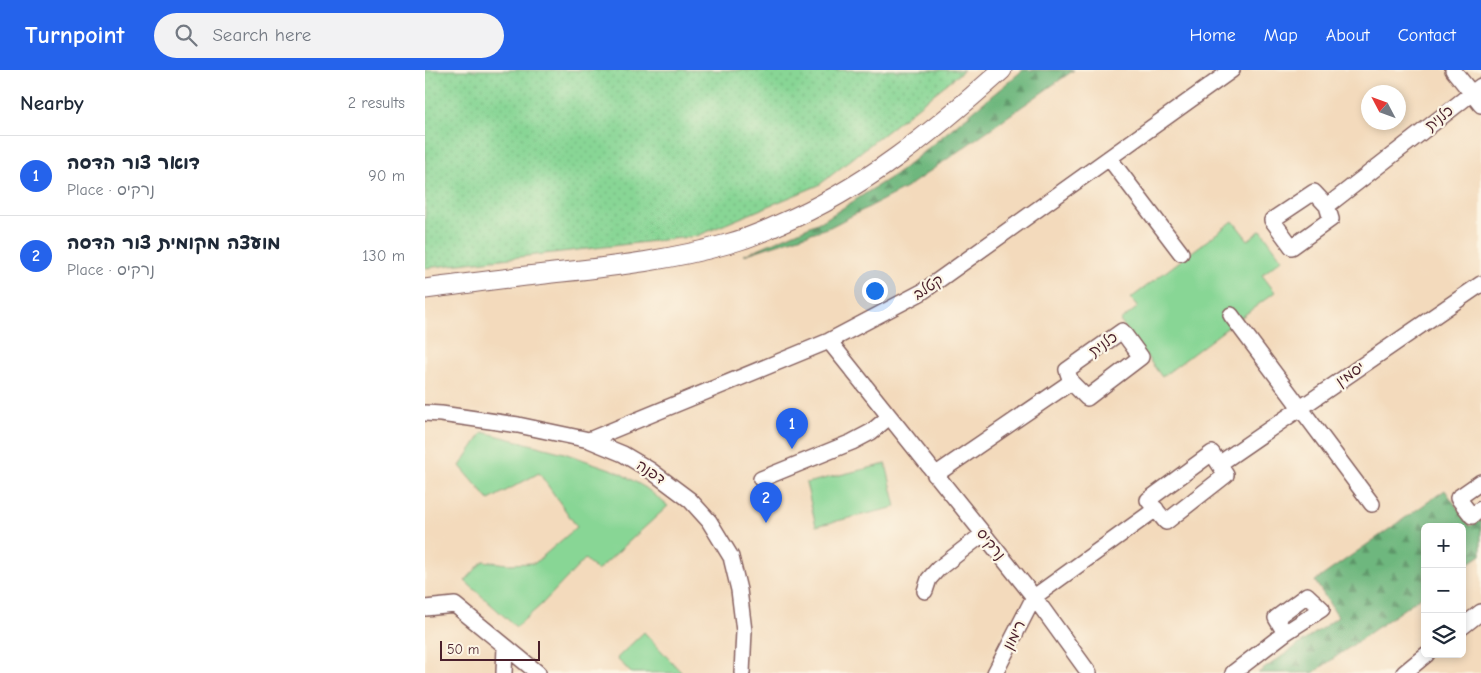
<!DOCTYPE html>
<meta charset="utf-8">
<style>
body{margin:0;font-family:"Comic Neue","Playpen Sans Hebrew",sans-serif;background:#f2f2f3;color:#1f2937}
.controls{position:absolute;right:15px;bottom:15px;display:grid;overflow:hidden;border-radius:8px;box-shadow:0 2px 8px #0003}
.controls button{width:45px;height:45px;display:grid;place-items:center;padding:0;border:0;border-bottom:1px solid #e0e1e3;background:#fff;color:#1f2937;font:25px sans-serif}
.compass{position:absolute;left:936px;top:15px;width:45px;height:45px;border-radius:50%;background:#fff;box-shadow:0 2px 8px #0003;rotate:311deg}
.scale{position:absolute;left:15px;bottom:12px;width:100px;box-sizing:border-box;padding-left:5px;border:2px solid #4a1f2b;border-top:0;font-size:14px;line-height:18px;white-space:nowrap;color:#4a1f2b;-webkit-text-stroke:4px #fcf5e5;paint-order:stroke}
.you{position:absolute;left:449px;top:220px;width:18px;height:18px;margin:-12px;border:4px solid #fff;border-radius:50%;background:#1a73e8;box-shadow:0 0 0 8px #1a73e833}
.badge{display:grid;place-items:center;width:32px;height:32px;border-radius:50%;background:#2563eb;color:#fff;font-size:16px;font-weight:700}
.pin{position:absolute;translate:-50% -41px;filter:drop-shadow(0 1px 2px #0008)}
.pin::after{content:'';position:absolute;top:26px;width:18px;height:15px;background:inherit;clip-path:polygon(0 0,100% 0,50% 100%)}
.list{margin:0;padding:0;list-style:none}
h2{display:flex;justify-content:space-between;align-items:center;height:65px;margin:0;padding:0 20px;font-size:21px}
h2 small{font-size:16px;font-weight:400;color:#747a83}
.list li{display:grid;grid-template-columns:32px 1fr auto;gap:15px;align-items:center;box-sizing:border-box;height:80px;padding:0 20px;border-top:1px solid #e0e1e3}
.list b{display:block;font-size:19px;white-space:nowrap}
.list p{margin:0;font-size:16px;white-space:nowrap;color:#747a83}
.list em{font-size:16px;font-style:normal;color:#747a83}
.icon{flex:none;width:28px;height:28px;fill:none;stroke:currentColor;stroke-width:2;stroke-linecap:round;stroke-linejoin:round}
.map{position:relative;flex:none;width:1056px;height:603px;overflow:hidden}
header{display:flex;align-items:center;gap:30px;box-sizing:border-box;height:70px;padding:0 25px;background:#2563eb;color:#fff}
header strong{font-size:24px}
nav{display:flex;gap:28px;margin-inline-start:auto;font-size:18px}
.search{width:350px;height:45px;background:#f2f2f3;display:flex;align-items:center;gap:12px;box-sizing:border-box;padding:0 18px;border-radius:28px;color:#747a83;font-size:19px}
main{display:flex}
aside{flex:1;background:#fff}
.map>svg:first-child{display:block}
.grass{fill:url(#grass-dots);stroke:#697a60}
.forest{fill:url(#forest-firs);stroke:#5c6b54}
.park{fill:#88d695;stroke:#697a60}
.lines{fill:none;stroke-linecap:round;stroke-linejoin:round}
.minor-casing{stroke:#85605e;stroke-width:18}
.major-casing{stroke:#85605e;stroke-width:21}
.minor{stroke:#fff;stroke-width:15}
.major{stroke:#fff;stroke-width:19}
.labels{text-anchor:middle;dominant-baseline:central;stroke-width:4.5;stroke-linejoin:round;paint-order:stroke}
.street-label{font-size:15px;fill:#4a1f2b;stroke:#fcf5e5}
</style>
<header>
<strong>Turnpoint</strong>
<div class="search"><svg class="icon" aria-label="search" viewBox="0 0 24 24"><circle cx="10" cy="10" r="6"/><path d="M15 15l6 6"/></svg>Search here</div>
<nav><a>Home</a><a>Map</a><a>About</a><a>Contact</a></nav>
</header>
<main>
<aside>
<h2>Nearby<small>2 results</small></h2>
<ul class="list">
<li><span class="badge">1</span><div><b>דואר צור הדסה</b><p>Place · נרקיס</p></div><em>90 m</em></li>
<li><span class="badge">2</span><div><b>מועצה מקומית צור הדסה</b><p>Place · נרקיס</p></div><em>130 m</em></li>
</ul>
</aside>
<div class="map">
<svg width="1056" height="603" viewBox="0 0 1056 603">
<defs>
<pattern id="grass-dots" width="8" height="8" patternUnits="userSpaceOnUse" patternTransform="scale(1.25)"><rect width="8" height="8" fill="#88d695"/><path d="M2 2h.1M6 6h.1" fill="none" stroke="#77b781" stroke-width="1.8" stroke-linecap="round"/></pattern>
<pattern id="forest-firs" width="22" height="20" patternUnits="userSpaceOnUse" patternTransform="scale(1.25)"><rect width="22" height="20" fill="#6eb77e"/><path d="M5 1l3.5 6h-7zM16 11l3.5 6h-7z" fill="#5c9467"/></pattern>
</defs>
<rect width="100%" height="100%" fill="#fcf5e5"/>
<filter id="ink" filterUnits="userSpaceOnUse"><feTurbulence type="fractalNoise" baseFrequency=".02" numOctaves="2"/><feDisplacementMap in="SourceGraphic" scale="10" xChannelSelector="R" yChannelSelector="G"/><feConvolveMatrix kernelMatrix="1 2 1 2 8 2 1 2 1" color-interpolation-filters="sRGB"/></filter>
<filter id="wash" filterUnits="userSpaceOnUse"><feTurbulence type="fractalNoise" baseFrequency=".0096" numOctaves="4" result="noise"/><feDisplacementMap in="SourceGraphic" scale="20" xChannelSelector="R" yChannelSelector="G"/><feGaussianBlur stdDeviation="1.12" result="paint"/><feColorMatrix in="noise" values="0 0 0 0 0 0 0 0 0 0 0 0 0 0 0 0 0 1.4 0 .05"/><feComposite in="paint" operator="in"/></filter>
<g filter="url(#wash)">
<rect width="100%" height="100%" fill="#f3dabc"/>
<path class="grass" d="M0 0H539L394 115 272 166 0 198Z"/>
<path class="forest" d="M598 0H649L481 118 405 157 319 185 399 150 474 102Z
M1020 420 1045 456 1056 450V485L1037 498V457H1000V524L888 603H833L913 547 890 511Z"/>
<path class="park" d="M808 151 823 170 836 160 857 189 837 205 850 222 737 307 695 251 713 237 706 228Z
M58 362 139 383 191 401 221 418 243 436 172 501 160 489 116 535 91 557 40 511 58 491 83 494 110 493 152 457 114 403 64 430 35 396Z
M461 394 471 437 391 456 381 413Z
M219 562 257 603H206L192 588Z"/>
</g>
<g filter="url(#ink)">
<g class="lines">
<g class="minor-casing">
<path id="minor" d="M1028 0 1056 35
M684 88 756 183
M889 122 902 136 906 149 867 177 847 150Z
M902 136 1056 16
M806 245 947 434
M697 261 716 287 662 328 646 312 642 300Z
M404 271 609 527 664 603
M0 343 16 344 93 355 164 370 198 384 225 400 265 430 284 451 306 487 314 520 319 561 317 603
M164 370 404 271 497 222 807 0
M787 383 801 405 741 452 723 430Z
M794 394 1056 214
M510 405 646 312
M336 409 427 372 446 362 464 347
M1056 412 1033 428 1047 446 1056 439
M500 521 504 509 513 499 558 464
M0 538 30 535 113 603
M1037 557 1056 542
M79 603 80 576
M570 603 609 527 731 439
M808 603 860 563 897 539 882 525 851 548 860 563
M979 603 1002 584"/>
</g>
<g class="major-casing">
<path id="major" d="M0 219C40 214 80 208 120 204 181 197 243 191 302 174 320 169 338 162 355 154 440 118 509 61 577 0"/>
</g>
<use href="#minor" class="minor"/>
<use href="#major" class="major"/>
</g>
</g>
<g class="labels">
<g class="street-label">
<text transform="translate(1014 48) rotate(-38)">כלנית</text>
<text transform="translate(503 217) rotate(-33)">קטלב</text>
<text transform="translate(678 274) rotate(-35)">כלנית</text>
<text transform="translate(925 304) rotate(-35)">יסמין</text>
<text transform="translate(226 402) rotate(34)">דפנה</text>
<text transform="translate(566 474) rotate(51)">נרקיס</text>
<text transform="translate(589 565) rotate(-63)">רימון</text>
</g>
</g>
</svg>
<div class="controls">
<button>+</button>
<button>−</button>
<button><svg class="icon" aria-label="layers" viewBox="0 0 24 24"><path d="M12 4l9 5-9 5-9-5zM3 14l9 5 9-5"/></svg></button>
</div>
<svg class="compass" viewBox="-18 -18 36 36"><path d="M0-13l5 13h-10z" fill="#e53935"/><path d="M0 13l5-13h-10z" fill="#747a83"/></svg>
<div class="scale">50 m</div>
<div class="you"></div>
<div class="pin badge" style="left:367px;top:379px">1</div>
<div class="pin badge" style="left:341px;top:453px">2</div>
</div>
</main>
